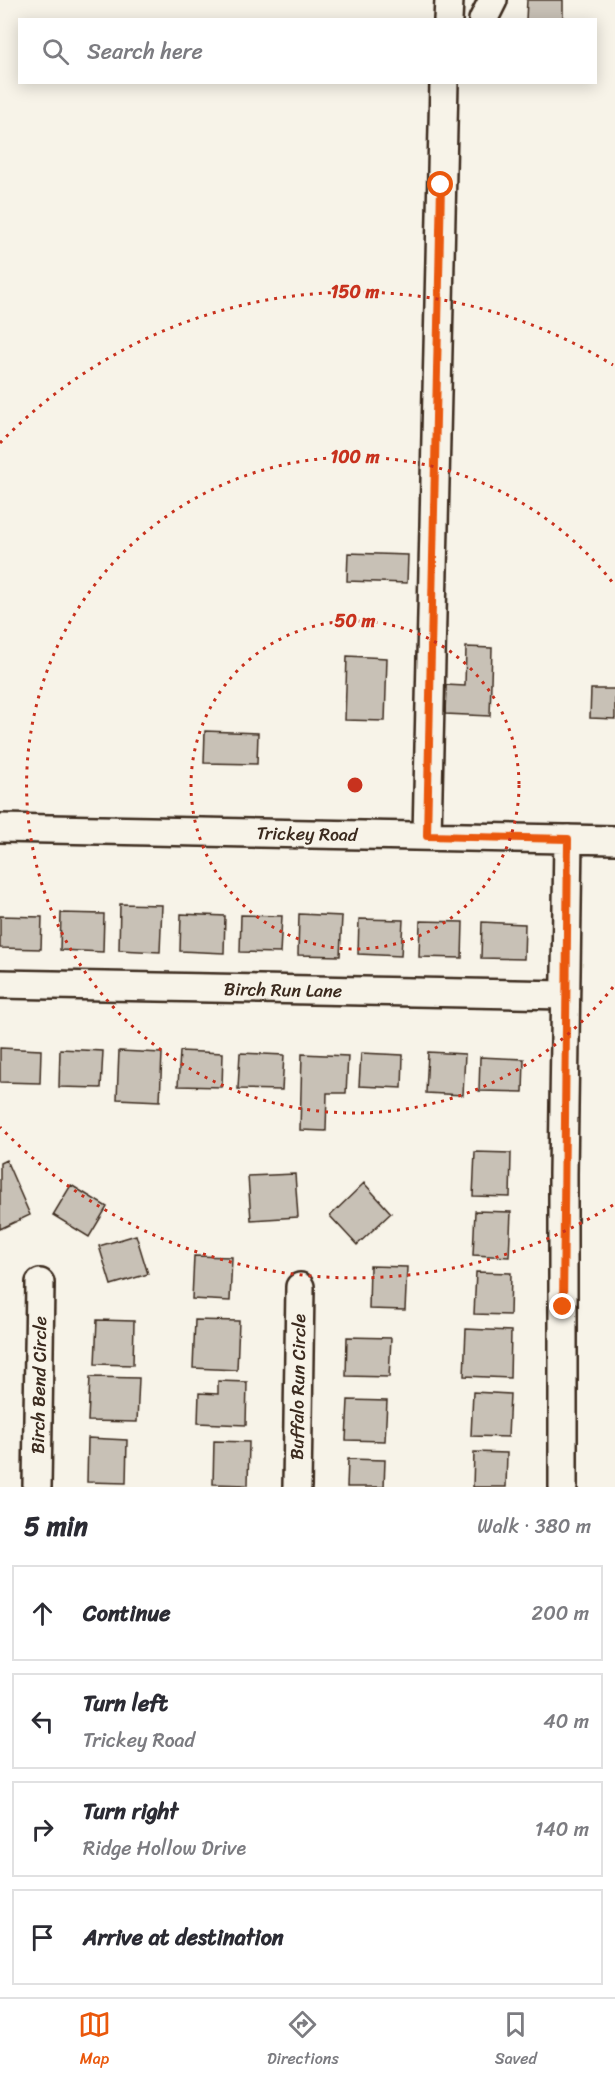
<!DOCTYPE html>
<meta charset="utf-8">
<style>
body{margin:0;font-family:Sriracha,sans-serif;background:#f2f2f3;color:#2b2b33}
.stop{position:absolute;width:18px;height:18px;margin:-14px;border:4px solid #ea580c;border-radius:50%;background:#fff}
.stop.end{background:#ea580c;border-color:#fff;box-shadow:0 2px 6px #0008}
.list{margin:0;padding:0;list-style:none}
h2{display:flex;justify-content:space-between;align-items:center;height:78px;margin:0;padding:0 24px;font-size:26px}
h2 small{font-size:20px;font-weight:400;color:#7c7c81}
.list li{display:grid;grid-template-columns:39px 1fr auto;gap:18px;align-items:center;box-sizing:border-box;height:96px;margin:0 12px 12px;padding:0 12px;border:2px solid #e1e1e2;border-radius:0px}
.list b{display:block;font-size:22px;white-space:nowrap}
.list p{margin:0;font-size:20px;white-space:nowrap;color:#7c7c81}
.list em{font-size:20px;font-style:normal;color:#7c7c81}
.icon{flex:none;width:33px;height:33px;fill:none;stroke:currentColor;stroke-width:2;stroke-linecap:round;stroke-linejoin:round}
.map{position:relative;flex:none;width:615px;height:1487px;overflow:hidden}
.search{position:absolute;background:#fff;box-shadow:0 3px 15px #0003;left:18px;right:18px;top:18px;height:66px;display:flex;align-items:center;gap:15px;box-sizing:border-box;padding:0 21px;border-radius:0px;color:#7c7c81;font-size:22px}
.sheet{height:510px;background:#fff}
nav{display:flex;justify-content:space-around;align-items:center;box-sizing:border-box;height:84px;border-top:2px solid #e1e1e2;background:#fff;font-size:16px;color:#7c7c81}
nav a{display:grid;justify-items:center;gap:3px}
nav .on{color:#ea580c}
.map>svg:first-child{display:block}
.building{fill:#c8c1b6;stroke:#3b2a1e;stroke-width:1.5}
.lines{fill:none;stroke-linecap:round;stroke-linejoin:round}
.minor-casing{stroke:#3b2a1e;stroke-width:32}
.minor{stroke:#f7f3e8;stroke-width:27}
.route{stroke:#ea580c;stroke-width:8}
.ring{fill:none;stroke:#c8321e;stroke-width:3;stroke-dasharray:3 6}
.labels{text-anchor:middle;dominant-baseline:central;stroke-width:5;stroke-linejoin:round;paint-order:stroke}
.street-label{font-size:18px;fill:#3b2a1e;stroke:#f7f3e8}
.centre{fill:#c8321e;stroke:#f7f3e8;stroke-width:3}
.ring-label{font-size:18px;text-anchor:middle;font-weight:bold;fill:#c8321e;stroke:#f7f3e8;stroke-width:5;stroke-linejoin:round;paint-order:stroke}
</style>
<div class="map">
<svg width="615" height="1487" viewBox="0 0 615 1487">
<rect width="100%" height="100%" fill="#f7f3e8"/>
<filter id="ink" filterUnits="userSpaceOnUse"><feTurbulence type="fractalNoise" baseFrequency=".0167" numOctaves="2"/><feDisplacementMap in="SourceGraphic" scale="12" xChannelSelector="R" yChannelSelector="G"/><feConvolveMatrix kernelMatrix="1 2 1 2 8 2 1 2 1" color-interpolation-filters="sRGB"/></filter>
<g filter="url(#ink)">
<path class="building" d="M527 0H563V20H526Z
M348 553 408 555 407 583 347 581Z
M466 647 492 648 490 716 445 714 446 685 465 686Z
M347 656 387 658 385 721 345 720Z
M591 689H615V719L590 718Z
M205 731 258 733 257 764 204 763Z
M120 904 162 905 160 952 119 950Z
M61 913 104 914 103 952 60 950Z
M181 914 225 916 224 953 180 951Z
M299 914 342 916 340 956 298 955Z
M241 915 282 916 280 953 240 952Z
M0 916 42 917 41 949 0 948Z
M359 919 403 920 401 956 358 954Z
M420 921 463 922 462 958 419 957Z
M482 922 525 924 524 959 481 958Z
M0 1048 41 1050 40 1083 0 1082Z
M60 1049 103 1051 101 1088 59 1087Z
M119 1051 162 1053 160 1101 117 1099Z
M180 1051 223 1053 222 1087 178 1086Z
M428 1052 465 1054 463 1095 426 1093Z
M240 1053 284 1055 282 1090 238 1089Z
M361 1053 403 1055 402 1088 359 1086Z
M302 1054 348 1056 346 1093H327L326 1131 300 1130Z
M480 1057 524 1059 523 1092 479 1091Z
M475 1152 511 1153 510 1197 473 1196Z
M6 1160 30 1215 0 1229V1163Z
M295 1174 298 1217 251 1220 248 1176Z
M364 1183 391 1213 357 1245 330 1216Z
M71 1185 107 1207 89 1237 53 1215Z
M475 1211 511 1212 509 1257 473 1255Z
M136 1235 148 1274 111 1285 99 1246Z
M194 1256 232 1257 230 1301 192 1299Z
M370 1266 407 1267 405 1310 369 1309Z
M476 1272 511 1273 510 1315 474 1314Z
M97 1320 134 1321 133 1365 95 1364Z
M195 1320 239 1321 237 1370 193 1368Z
M466 1329 511 1331 510 1378 464 1376Z
M347 1337 391 1338 389 1377 346 1376Z
M90 1377 139 1378 137 1422 88 1421Z
M218 1381 247 1382 246 1425 198 1423 199 1393 218 1394Z
M473 1392 510 1394 508 1437 471 1436Z
M348 1400 387 1401 385 1441 346 1440Z
M88 1438 127 1440 126 1483 87 1482Z
M214 1441 249 1442 248 1485 213 1484Z
M474 1452 507 1453 506 1487H473Z
M348 1459 385 1460 384 1487H347Z"/>
<g class="lines">
<g class="minor-casing">
<path id="minor" d="M448 20 449 0
M483 20 493 0
M0 828 615 840
M427 836 444 82
M0 984 565 995
M37 1487 40 1283
M297 1487 300 1287
M563 1487V1174L568 839"/>
</g>
<use href="#minor" class="minor"/>
</g>
</g>
<g class="lines" filter="url(#ink)">
<path class="route" d="M441 185 427 836 568 839 563 1307"/>
</g>
<g class="ring">
<circle cx="355" cy="785" r="164"/>
<path d="M613 987A328 328 0 1 1 613 583"/>
<path d="M613 1205A493 493 0 0 1 0 1127M0 443A493 493 0 0 1 613 365"/>
</g>
<g class="labels">
<g class="street-label">
<text transform="translate(307 834) rotate(1)">Trickey Road</text>
<text transform="translate(283 990) rotate(1)">Birch Run Lane</text>
<text transform="translate(39 1385) rotate(-89)">Birch Bend Circle</text>
<text transform="translate(298 1387) rotate(-89)">Buffalo Run Circle</text>
</g>
</g>
<circle cx="355" cy="785" r="9" class="centre"/>
<g class="ring-label">
<text x="355" y="298">150 m</text>
<text x="355" y="463">100 m</text>
<text x="355" y="627">50 m</text>
</g>
</svg>
<div class="stop" style="left:441px;top:185px"></div>
<div class="stop end" style="left:563px;top:1307px"></div>
<div class="search"><svg class="icon" aria-label="search" viewBox="0 0 24 24"><circle cx="10" cy="10" r="6"/><path d="M15 15l6 6"/></svg>Search here</div>
</div>
<section class="sheet">
<h2>5 min<small>Walk · 380 m</small></h2>
<ul class="list">
<li><svg class="icon" aria-label="ahead" viewBox="0 0 24 24"><path d="M12 20V5M6 11l6-6 6 6"/></svg><div><b>Continue</b></div><em>200 m</em></li>
<li><svg class="icon" aria-label="left" viewBox="0 0 24 24"><path d="M17 20v-9H6M10 6l-5 5 5 5"/></svg><div><b>Turn left</b><p>Trickey Road</p></div><em>40 m</em></li>
<li><svg class="icon" aria-label="right" viewBox="0 0 24 24"><path d="M7 20v-9h11M14 6l5 5-5 5"/></svg><div><b>Turn right</b><p>Ridge Hollow Drive</p></div><em>140 m</em></li>
<li><svg class="icon" aria-label="arrive" viewBox="0 0 24 24"><path d="M6 21V4h12l-3 4 3 4H6"/></svg><div><b>Arrive at destination</b></div></li>
</ul>
</section>
<nav>
<a class="on"><svg class="icon" aria-label="map" viewBox="0 0 24 24"><path d="M3 6l6-2 6 2 6-2v14l-6 2-6-2-6 2zM9 4v14M15 6v14"/></svg>Map</a>
<a><svg class="icon" aria-label="directions" viewBox="0 0 24 24"><path d="M12 3l9 9-9 9-9-9zM9 14v-3h6M13 9l2 2-2 2"/></svg>Directions</a>
<a><svg class="icon" aria-label="saved" viewBox="0 0 24 24"><path d="M7 4h10v16l-5-4-5 4z"/></svg>Saved</a>
</nav>
